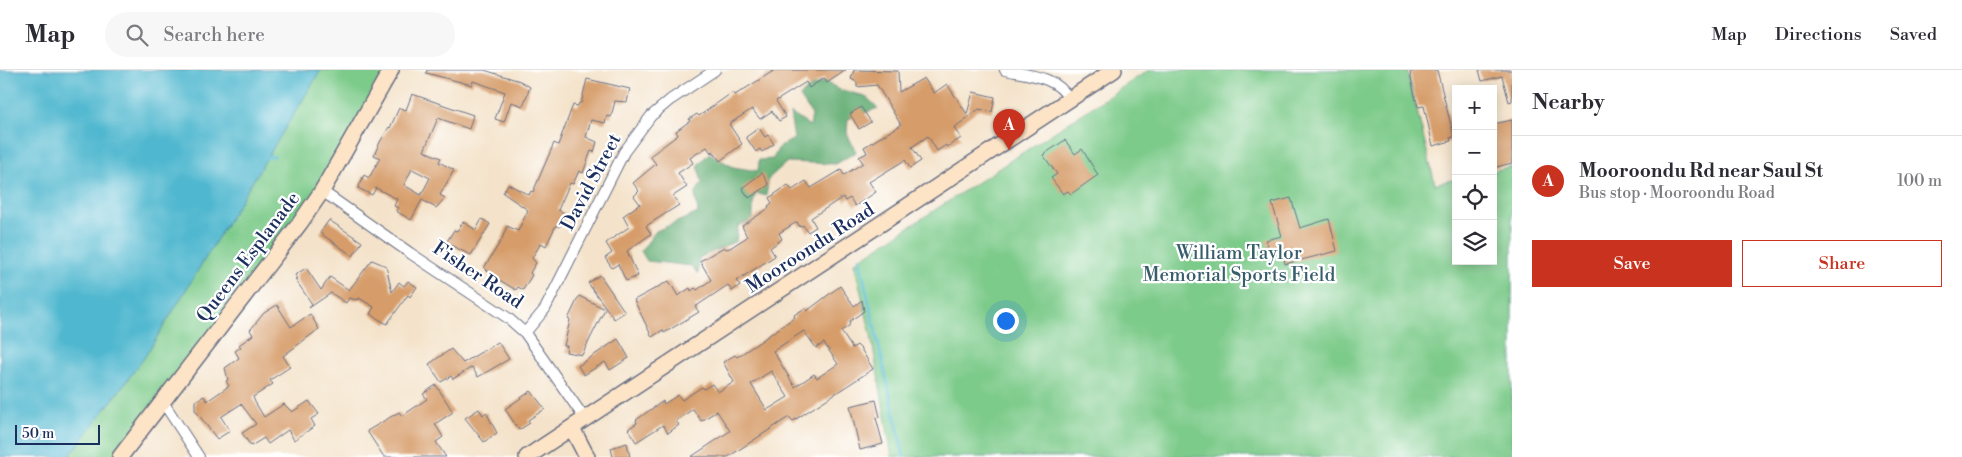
<!DOCTYPE html>
<meta charset="utf-8">
<style>
body{margin:0;font-family:"Libre Bodoni",serif;background:#f7f7f7;color:#2b2b33}
.controls{position:absolute;right:15px;top:15px;display:grid;overflow:hidden;border-radius:0px;box-shadow:0 2px 12px #0003}
.controls button{width:45px;height:45px;display:grid;place-items:center;padding:0;border:0;border-bottom:1px solid #e1e1e2;background:#fff;color:#2b2b33;font:25px sans-serif}
.scale{position:absolute;left:15px;bottom:12px;width:85px;box-sizing:border-box;padding-left:5px;border:2px solid #1b2f5e;border-top:0;font-size:14px;line-height:18px;white-space:nowrap;color:#1b2f5e;-webkit-text-stroke:4px #fff;paint-order:stroke}
.you{position:absolute;left:1005px;top:250px;width:18px;height:18px;margin:-12px;border:4px solid #fff;border-radius:50%;background:#1a73e8;box-shadow:0 0 0 8px #1a73e833}
.badge{display:grid;place-items:center;width:32px;height:32px;border-radius:50%;background:#c8321e;color:#fff;font-size:16px;font-weight:700}
.pin{position:absolute;translate:-50% -41px;filter:drop-shadow(0 1px 2px #0008)}
.pin::after{content:'';position:absolute;top:26px;width:18px;height:15px;background:inherit;clip-path:polygon(0 0,100% 0,50% 100%)}
.list{margin:0;padding:0;list-style:none}
h2{display:flex;justify-content:space-between;align-items:center;height:65px;margin:0;padding:0 20px;font-size:21px}
h2 small{font-size:16px;font-weight:400;color:#7c7c81}
.list li{display:grid;grid-template-columns:32px 1fr auto;gap:15px;align-items:center;box-sizing:border-box;height:90px;padding:0 20px;border-top:1px solid #e1e1e2}
.list b{display:block;font-size:19px;white-space:nowrap}
.list p{margin:0;font-size:16px;white-space:nowrap;color:#7c7c81}
.list em{font-size:16px;font-style:normal;color:#7c7c81}
.actions{display:flex;gap:10px;padding:15px 20px}
.actions a{flex:1;padding:11px 0;border:1px solid #c8321e;border-radius:0px;text-align:center;font-size:18px;color:#c8321e}
.actions .main{background:#c8321e;color:#fff}
.icon{flex:none;width:28px;height:28px;fill:none;stroke:currentColor;stroke-width:2;stroke-linecap:round;stroke-linejoin:round}
.map{position:relative;flex:none;width:1512px;height:387px;overflow:hidden}
header{display:flex;align-items:center;gap:30px;box-sizing:border-box;height:70px;padding:0 25px;background:#fff;border-bottom:1px solid #e1e1e2}
header strong{font-size:24px}
nav{display:flex;gap:28px;margin-inline-start:auto;font-size:18px}
.search{width:350px;height:45px;background:#f7f7f7;display:flex;align-items:center;gap:12px;box-sizing:border-box;padding:0 18px;border-radius:28px;color:#7c7c81;font-size:19px}
main{display:flex}
aside{flex:1;background:#fff}
.map>svg:first-child{display:block}
.green{fill:#7dcb8a;stroke:#4c7d74}
.forest{fill:#66af76;stroke:#406f6a}
.water{fill:#50b7cf;stroke:#367396}
.lines{fill:none;stroke-linecap:round;stroke-linejoin:round}
.stream{stroke:#50b7cf;stroke-width:3}
.building{fill:#d69c69;fill-rule:evenodd}
.street-casing{stroke:#676e84;stroke-width:12}
.secondary-casing{stroke:#676e84;stroke-width:18}
.street{stroke:#fff;stroke-width:10}
.secondary{stroke:#fee4c6;stroke-width:15}
.labels{text-anchor:middle;dominant-baseline:central;stroke-width:4.5;stroke-linejoin:round;paint-order:stroke}
.street-label{font-size:19px;fill:#1b2f5e;stroke:#fff}
.park-label{font-size:19px;fill:#385e6b;stroke:#fff}
</style>
<header>
<strong>Map</strong>
<div class="search"><svg class="icon" aria-label="search" viewBox="0 0 24 24"><circle cx="10" cy="10" r="6"/><path d="M15 15l6 6"/></svg>Search here</div>
<nav><a>Map</a><a>Directions</a><a>Saved</a></nav>
</header>
<main>
<div class="map">
<svg width="1512" height="387" viewBox="0 0 1512 387">
<rect width="100%" height="100%" fill="#fff"/>
<filter id="ink" filterUnits="userSpaceOnUse"><feTurbulence type="fractalNoise" baseFrequency=".02" numOctaves="2"/><feDisplacementMap in="SourceGraphic" scale="10" xChannelSelector="R" yChannelSelector="G"/><feConvolveMatrix kernelMatrix="1 2 1 2 8 2 1 2 1" color-interpolation-filters="sRGB"/></filter>
<filter id="wash" filterUnits="userSpaceOnUse"><feTurbulence type="fractalNoise" baseFrequency=".0096" numOctaves="4" result="noise"/><feDisplacementMap in="SourceGraphic" scale="20" xChannelSelector="R" yChannelSelector="G"/><feGaussianBlur stdDeviation="1.12" result="paint"/><feColorMatrix in="noise" values="0 0 0 0 0 0 0 0 0 0 0 0 0 0 0 0 0 1.4 0 .05"/><feComposite in="paint" operator="in"/></filter>
<g filter="url(#wash)">
<rect width="100%" height="100%" fill="#f4e3ca"/>
<path class="green" d="M157 0H391L322 121 120 387H69L144 288 266 89Z
M1149 0H1407L1435 114 1456 109V191H1493V101L1512 96V387H892L871 265 854 193Z"/>
<path class="forest" d="M825 11 840 20 865 26 878 38 848 49 847 63 856 82 836 94 787 92 769 108 766 126 756 123 753 134V150L738 156 736 171 699 188 698 204 692 196 647 191 641 181 656 161 698 143 695 124 702 113 698 95 709 83 733 97 758 101 759 90 773 89 779 77 794 69 790 43 810 56 812 45 800 27 807 19Z"/>
<path class="water" d="M0 0H321L144 288 69 387H0Z"/>
<g class="lines">
<path class="stream" d="M265 88 274 86
M859 188 904 387"/>
</g>
<g id="blocks">
<path class="building" d="M427 0H484L520 11 530 17 523 36 511 32 504 52 495 49 505 22 473 11 472 15 426 3Z
M775 0H846L827 13 824 8 809 18 806 12 776 31 786 47 779 51 772 41 760 49 752 39 729 54 742 74 720 91 713 81 711 83 707 77 690 88 693 93 678 103 687 117 673 126 679 135 646 156 651 164 627 181 638 206 626 211 618 194 612 198 605 188 612 183 606 173 629 157 623 146 640 134 634 126 639 121 633 113 656 94 650 86 678 65 676 61 690 51 689 49 697 44 699 46 733 22 735 25Z
M854 0 898 1 899 22 924 8 934 23 947 14 967 44 973 22 995 27 992 42 979 39 954 58 961 68 947 77 946 75 937 81 928 66 912 77 921 91 910 98 905 90 869 112 876 122 855 136 850 128 845 131 843 127 811 148 816 157 808 162 803 155 800 157 797 152 779 163 782 169 770 178 775 186 736 211 740 215 732 221 728 215 695 237 699 242 664 263 663 260 652 267 634 230 669 211 678 226 690 218 691 221 695 218 697 220 711 210 700 191 724 177 726 179 730 178 747 167 742 156 769 138 768 136 772 133 769 128 788 115 792 120 806 111 811 118 841 100 844 105 863 93 859 87 867 83 864 77 901 55 877 15 857 17V12L851 9Z
M1415 0H1437L1454 67 1450 68 1451 71 1433 76 1424 36 1418 37 1414 22 1410 3Z
M1479 0H1512V31L1509 32 1502 6 1482 11Z
M587 9 630 19 627 32 615 31 611 47 607 46 605 53 591 50 586 67 597 72 594 82 591 81 583 103 579 101 573 114 570 113 558 140 566 144 559 157 556 155 546 176 541 173 532 188 536 193 530 203 532 205 523 220 518 217 516 220 491 205 484 198 502 169 507 156 518 161 528 140 503 123 508 114 529 125 531 121 533 122 554 73 558 75 573 35 578 36 579 33H581Z
M412 24 473 45 469 59 438 48 424 81 441 88 439 92 454 100 440 125 445 128 436 138 422 130 411 150 396 141 398 138 394 136 397 129 376 118 372 125 358 118 364 105 369 108 380 88 374 85 380 72 389 57 390 58 399 38 406 40ZM412 99 430 108 421 125 404 115Z
M861 37 871 52 859 59 850 44Z
M1512 50V93L1493 98V54Z
M759 58 765 67 768 65 774 74 762 82 760 79 756 82 746 67Z
M1065 70 1075 84 1082 79 1098 105 1071 124 1068 121 1063 124 1051 108 1057 104 1043 85Z
M762 103 769 115 749 128 742 118Z
M1291 128 1300 158 1329 149 1337 181 1285 194 1283 182 1271 186 1266 170 1282 166 1272 133Z
M482 149 490 154 471 185 446 173 454 160 457 161 463 152 476 160Z
M329 150 362 172 353 186 320 163Z
M372 190 386 196 392 222 399 212 404 216 408 211 417 217 410 227 408 225 387 254 370 244 374 237 359 228 357 230 349 228 346 233 331 223 309 238 312 234 295 209 297 208 295 205 306 198 321 220 330 207 349 220Z
M600 205 625 242 614 249 588 213Z
M840 216 854 236 862 230 864 241 850 251 849 256 841 261 852 278 857 275 861 279 873 299 793 351 789 347 728 387H691L730 361 717 341 701 351 693 339 676 351 679 355 668 363 663 355 636 372 628 359 637 353 636 350 663 331 664 334 678 325 682 330 702 317 704 319 712 314 718 322 734 312 723 292 735 285 737 287 758 273 795 247 794 245 805 238 807 241ZM804 261 816 278 824 273 838 294 817 308 814 304 795 317 773 281ZM771 301 788 327 767 340 751 314Z
M579 226 605 239 582 285 566 282 567 276H564L570 250 568 249Z
M277 235 291 257 310 244 319 259 283 286 290 297 270 310 273 314 253 327 255 332 264 347 284 334 292 342 309 331 319 344 311 349 315 356 294 370 288 360 268 374 264 368 251 376 242 363 256 354 241 334 221 347 230 361 217 369 195 340V331L204 326 207 331 229 316 226 311 228 310 225 298 239 288 235 281 241 277 239 275 253 265 250 260 264 243Z
M618 269 629 288 610 300 605 292 584 305 578 296Z
M498 272 509 289 478 307 472 297 453 309 451 306 441 312 429 294 451 279 463 293Z
M436 315 453 342 435 354 443 367 436 372 446 387H384L367 361 399 342 402 346 427 329 423 324Z
M531 321 545 339 528 350 530 353 519 360 505 339Z
M876 330 880 347 876 348 883 374 860 380 850 336Z
M479 339 483 345 486 342 497 363 484 372 465 348Z
M627 373 630 387H613L611 378Z"/>
</g>
</g>
<g filter="url(#ink)">
<use href="#blocks" fill-opacity="0" stroke="#676e84" stroke-width="1"/>
<g class="lines">
<g class="street-casing">
<path id="street" d="M1005 0C1028 5 1057 6 1069 29
M322 121 410 183 508 248 525 263 585 349
M525 263 545 239 624 82 651 46 670 30 715 0
M163 332 199 387"/>
</g>
<g class="secondary-casing">
<path id="secondary" d="M572 358 587 387
M120 387 300 153 322 121 391 0
M527 387 1114 0"/>
</g>
<use href="#street" class="street"/>
<use href="#secondary" class="secondary"/>
</g>
</g>
<g class="labels">
<g class="street-label">
<text transform="translate(591 112) rotate(-62)">David Street</text>
<text transform="translate(810 178) rotate(-33)">Mooroondu Road</text>
<text transform="translate(248 187) rotate(-53)">Queens Esplanade</text>
<text transform="translate(478 205) rotate(34)">Fisher Road</text>
</g>
<g class="park-label">
<text x="1239" y="183">William Taylor<tspan x="1239" dy="22">Memorial Sports Field</tspan></text>
</g>
</g>
</svg>
<div class="controls">
<button>+</button>
<button>−</button>
<button><svg class="icon" aria-label="locate" viewBox="0 0 24 24"><circle cx="12" cy="12" r="6"/><path d="M12 2v4M12 18v4M2 12h4M18 12h4"/></svg></button>
<button><svg class="icon" aria-label="layers" viewBox="0 0 24 24"><path d="M12 4l9 5-9 5-9-5zM3 14l9 5 9-5"/></svg></button>
</div>
<div class="scale">50 m</div>
<div class="you"></div>
<div class="pin badge" style="left:1009px;top:80px">A</div>
</div>
<aside>
<h2>Nearby<small></small></h2>
<ul class="list">
<li><span class="badge">A</span><div><b>Mooroondu Rd near Saul St</b><p>Bus stop · Mooroondu Road</p></div><em>100 m</em></li>
</ul>
<div class="actions"><a class="main">Save</a><a>Share</a></div>
</aside>
</main>
